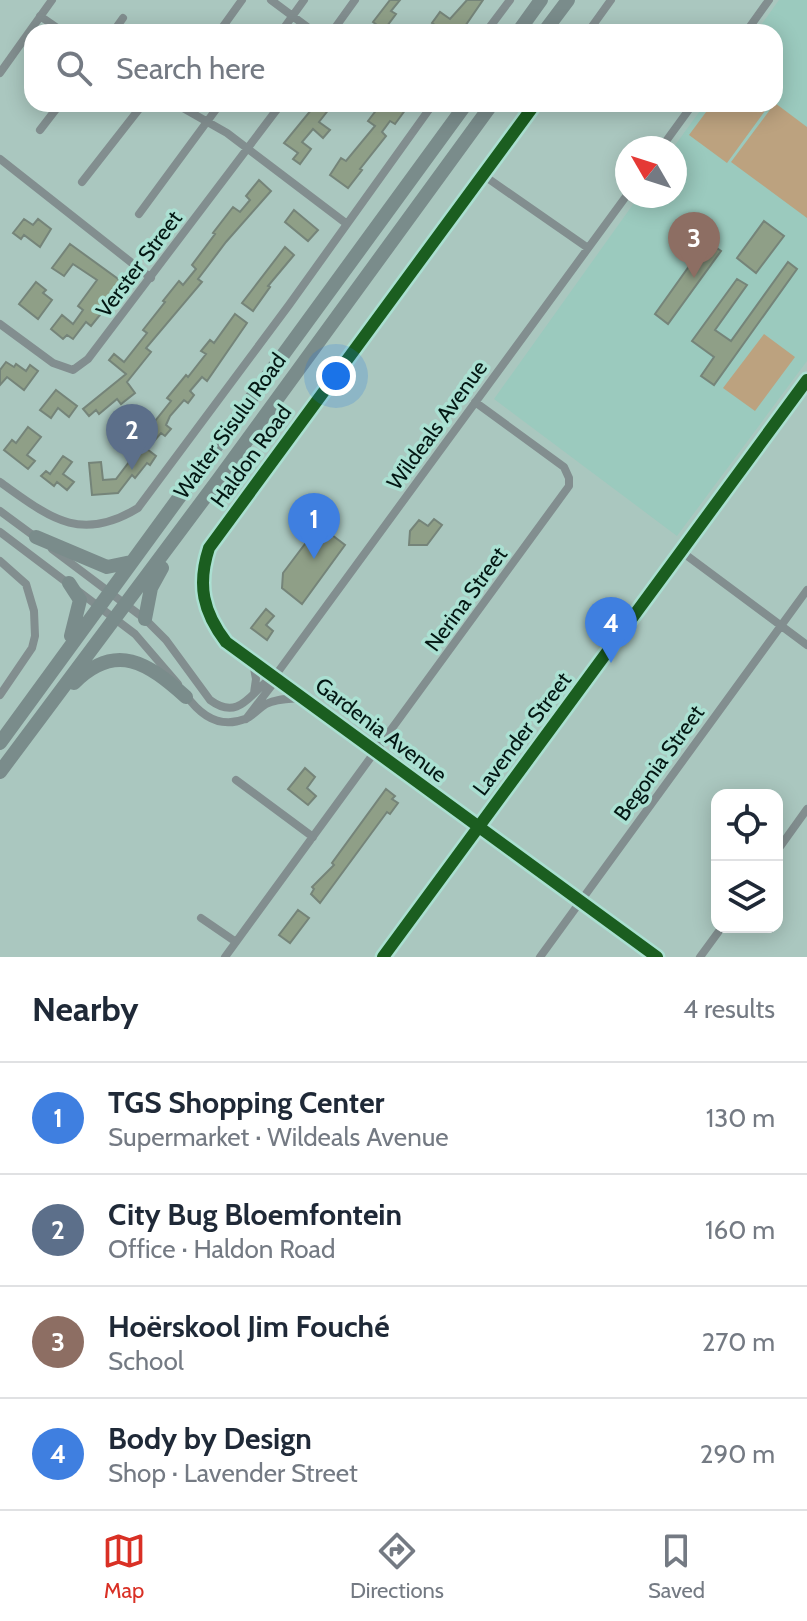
<!DOCTYPE html>
<meta charset="utf-8">
<style>
body{margin:0;font-family:Cabin,sans-serif;background:#f6f6f7;color:#1f2937}
.controls{position:absolute;right:24px;bottom:24px;display:grid;overflow:hidden;border-radius:16px;box-shadow:0 4px 20px #0003}
.controls button{width:72px;height:72px;display:grid;place-items:center;padding:0;border:0;border-bottom:2px solid #e0e1e3;background:#fff;color:#1f2937;font:40px sans-serif}
.compass{position:absolute;left:615px;top:136px;width:72px;height:72px;border-radius:50%;background:#fff;box-shadow:0 4px 20px #0003;rotate:309deg}
.you{position:absolute;left:336px;top:376px;width:28px;height:28px;margin:-20px;border:6px solid #fff;border-radius:50%;background:#1a73e8;box-shadow:0 0 0 12px #1a73e833}
.badge{display:grid;place-items:center;width:52px;height:52px;border-radius:50%;background:#d93025;color:#fff;font-size:26px;font-weight:700}
.pin{position:absolute;translate:-50% -66px;filter:drop-shadow(0 2px 4px #0008)}
.pin::after{content:'';position:absolute;top:42px;width:28px;height:24px;background:inherit;clip-path:polygon(0 0,100% 0,50% 100%)}
.list{margin:0;padding:0;list-style:none}
h2{display:flex;justify-content:space-between;align-items:center;height:104px;margin:0;padding:0 32px;font-size:34px}
h2 small{font-size:26px;font-weight:400;color:#747a83}
.list li{display:grid;grid-template-columns:52px 1fr auto;gap:24px;align-items:center;box-sizing:border-box;height:112px;padding:0 32px;border-top:2px solid #e0e1e3}
.list b{display:block;font-size:30px;white-space:nowrap}
.list p{margin:0;font-size:26px;white-space:nowrap;color:#747a83}
.list em{font-size:26px;font-style:normal;color:#747a83}
.icon{flex:none;width:44px;height:44px;fill:none;stroke:currentColor;stroke-width:2;stroke-linecap:round;stroke-linejoin:round}
.map{position:relative;flex:none;width:807px;height:957px;overflow:hidden}
.search{position:absolute;background:#fff;box-shadow:0 4px 20px #0003;left:24px;right:24px;top:24px;height:88px;display:flex;align-items:center;gap:20px;box-sizing:border-box;padding:0 28px;border-radius:24px;color:#747a83;font-size:30px}
.sheet{height:552px;background:#fff}
nav{display:flex;justify-content:space-around;align-items:center;box-sizing:border-box;height:112px;border-top:2px solid #e0e1e3;background:#fff;font-size:22px;color:#747a83}
nav a{display:grid;justify-items:center;gap:4px}
nav .on{color:#d93025}
.map>svg:first-child{display:block}
.built{fill:#9bcabe}
.green{fill:#bca27f}
.building{fill:#8f9f87;stroke:#758479;stroke-width:2}
.lines{fill:none;stroke-linecap:round;stroke-linejoin:round}
.street{stroke:#828e8f;stroke-width:8}
.highway{stroke:#7a8c8b;stroke-width:14}
.cycleway-casing{stroke:#abe0d2;stroke-width:17}
.cycleway{stroke:#1b5e20;stroke-width:12}
.labels{text-anchor:middle;dominant-baseline:central;stroke-width:7;stroke-linejoin:round;paint-order:stroke}
.street-label{font-size:22px;fill:#031713;stroke:#abe0d2}
</style>
<div class="map">
<svg width="807" height="957" viewBox="0 0 807 957">
<rect width="100%" height="100%" fill="#aac7bf"/>
<path class="built" d="M779 0H807V361L677 536 494 399 639 196H675L673 148 705 104H775V32H756Z"/>
<path class="green" d="M775 103 807 127V218L731 162Z
M712 104H770L727 163 689 135Z
M764 334 795 357 755 411 723 388Z"/>
<path class="building" d="M390 0H400L391 11 396 14 384 30 373 22Z
M467 0H483L461 32H450L444 28 442 30 432 23 440 12 450 19Z
M316 104H333L319 122 330 130 323 138 313 129 302 142 311 149 300 164 293 159 298 153 284 143Z
M381 104H400L406 109 395 124 390 121 382 132 386 136 360 169 362 170 348 188 330 175 341 158 346 161 375 126 368 121Z
M259 180 271 191 226 242 198 279 202 282 146 348 151 352 127 382 135 393 121 404 117 399 99 414 96 410 89 416 83 409 126 374 109 360 114 354 124 362 147 333 143 330 165 302 163 301 179 281 183 285 196 269 192 265 215 234 213 233 233 207 240 212 250 200 246 196Z
M294 210 318 230 308 241 285 222Z
M24 219 33 225 38 219 51 229 40 247 24 235 21 239 13 233Z
M764 221 784 236 756 273 737 258Z
M707 241 721 251 668 324 655 314Z
M70 244 125 284 91 326 86 322 73 339 67 335 63 339 51 329 62 315 73 324 83 310 78 306 97 280 73 264 64 276 52 268Z
M285 247 294 255 268 286 270 287 253 311 242 303Z
M788 262 797 269 714 385 701 376 714 357 692 341 737 279 747 285 715 330 731 341Z
M36 282 46 290 43 293 52 300 38 319 19 304Z
M235 314 247 323 207 381 202 377 190 391 194 395 188 403 184 400 170 416 166 425 171 429 165 436 161 433 147 449 156 456 150 465 147 463 135 478 132 475 118 493 92 495 89 463 101 462 103 480 116 479 145 441 129 428 134 421 147 431 171 401 167 398 186 375 188 377 206 354 201 351 210 340 214 343Z
M6 362 14 367 16 364 26 371 30 365 38 371 24 390 7 377 0 385V370Z
M56 390 77 406 69 417 58 408 51 418 40 410Z
M28 427 41 437 27 455 35 461 28 469 4 450 12 440 16 443Z
M63 456 72 462 63 474 74 482 67 490 57 482 54 486 41 476 46 471 50 474Z
M434 519 442 525 427 545H409L410 531 419 520 428 526Z
M314 532H328L345 545 302 604 282 588 283 573Z
M266 609 274 616 266 625 273 631 267 640 251 628Z
M305 768 315 777 307 788 316 796 308 805 288 789Z
M386 789 395 796 392 799 398 803 390 814 387 812 320 903 311 894 314 889 312 887 334 865 332 863Z
M298 910 309 918 290 943 279 935Z"/>
<g class="lines">
<path class="street" d="M271 0 314 32
M40 16 63 32
M113 32 123 18
M219 32 242 0
M281 32 304 0
M332 32 355 0
M486 32 510 0
M588 32 611 0
M746 32 769 0
M0 73 52 0
M176 104 227 133 347 224
M535 104 209 548C197 585 203 612 226 642L657 957
M40 130 60 104
M661 148 693 104
M0 159 151 278
M483 175 588 248
M82 182 143 104
M139 214 220 104
M0 324 53 363 73 370 88 359 281 104
M0 482C48 516 79 544 138 508L289 305 433 104
M0 511 38 539
M0 532 135 634 178 684
M52 549 145 619 166 640 210 700C241 723 252 689 274 676
M682 552 807 645
M0 561 26 584 34 611 35 636 32 648 0 695
M253 663 256 679 254 693
M186 695C200 715 219 729 245 719 253 716 259 708 266 704 277 698 291 699 303 698
M246 719 272 685 275 676 627 195
M236 780 313 837
M777 851 807 809
M201 918 236 942
M225 957 569 486V478L564 467 475 402
M383 957 807 380
M540 957 807 590
M700 957 722 927"/>
<path class="highway" d="M518 32 541 0
M544 32 568 0
M36 537 107 567 131 562
M69 583 80 600 71 636
M145 619 151 588 162 568
M74 683C116 641 148 663 186 697
M0 743 466 104
M0 772 218 480 492 104"/>
<g class="cycleway-casing">
<path id="cycleway" d="M535 104 209 548C197 585 203 612 226 642L657 957
M383 957 807 380"/>
</g>
<use href="#cycleway" class="cycleway"/>
</g>
<g class="labels">
<g class="street-label">
<text transform="translate(139 264) rotate(-53)">Verster Street</text>
<text transform="translate(437 425) rotate(-54)">Wildeals Avenue</text>
<text transform="translate(230 426) rotate(-54)">Walter Sisulu Road</text>
<text transform="translate(251 456) rotate(-54)">Haldon Road</text>
<text transform="translate(466 599) rotate(-54)">Nerina Street</text>
<text transform="translate(381 730) rotate(37)">Gardenia Avenue</text>
<text transform="translate(522 734) rotate(-53)">Lavender Street</text>
<text transform="translate(659 763) rotate(-54)">Begonia Street</text>
</g>
</g>
</svg>
<div class="controls">
<button><svg class="icon" aria-label="locate" viewBox="0 0 24 24"><circle cx="12" cy="12" r="6"/><path d="M12 2v4M12 18v4M2 12h4M18 12h4"/></svg></button>
<button><svg class="icon" aria-label="layers" viewBox="0 0 24 24"><path d="M12 4l9 5-9 5-9-5zM3 14l9 5 9-5"/></svg></button>
</div>
<svg class="compass" viewBox="-18 -18 36 36"><path d="M0-13l5 13h-10z" fill="#e53935"/><path d="M0 13l5-13h-10z" fill="#747a83"/></svg>
<div class="you"></div>
<div class="pin badge" style="left:314px;top:559px;background:#3f7fe0">1</div>
<div class="pin badge" style="left:132px;top:470px;background:#5c6f8a">2</div>
<div class="pin badge" style="left:694px;top:278px;background:#8d6e63">3</div>
<div class="pin badge" style="left:611px;top:663px;background:#3f7fe0">4</div>
<div class="search"><svg class="icon" aria-label="search" viewBox="0 0 24 24"><circle cx="10" cy="10" r="6"/><path d="M15 15l6 6"/></svg>Search here</div>
</div>
<section class="sheet">
<h2>Nearby<small>4 results</small></h2>
<ul class="list">
<li><span class="badge" style="background:#3f7fe0">1</span><div><b>TGS Shopping Center</b><p>Supermarket · Wildeals Avenue</p></div><em>130 m</em></li>
<li><span class="badge" style="background:#5c6f8a">2</span><div><b>City Bug Bloemfontein</b><p>Office · Haldon Road</p></div><em>160 m</em></li>
<li><span class="badge" style="background:#8d6e63">3</span><div><b>Hoërskool Jim Fouché</b><p>School</p></div><em>270 m</em></li>
<li><span class="badge" style="background:#3f7fe0">4</span><div><b>Body by Design</b><p>Shop · Lavender Street</p></div><em>290 m</em></li>
</ul>
</section>
<nav>
<a class="on"><svg class="icon" aria-label="map" viewBox="0 0 24 24"><path d="M3 6l6-2 6 2 6-2v14l-6 2-6-2-6 2zM9 4v14M15 6v14"/></svg>Map</a>
<a><svg class="icon" aria-label="directions" viewBox="0 0 24 24"><path d="M12 3l9 9-9 9-9-9zM9 14v-3h6M13 9l2 2-2 2"/></svg>Directions</a>
<a><svg class="icon" aria-label="saved" viewBox="0 0 24 24"><path d="M7 4h10v16l-5-4-5 4z"/></svg>Saved</a>
</nav>
